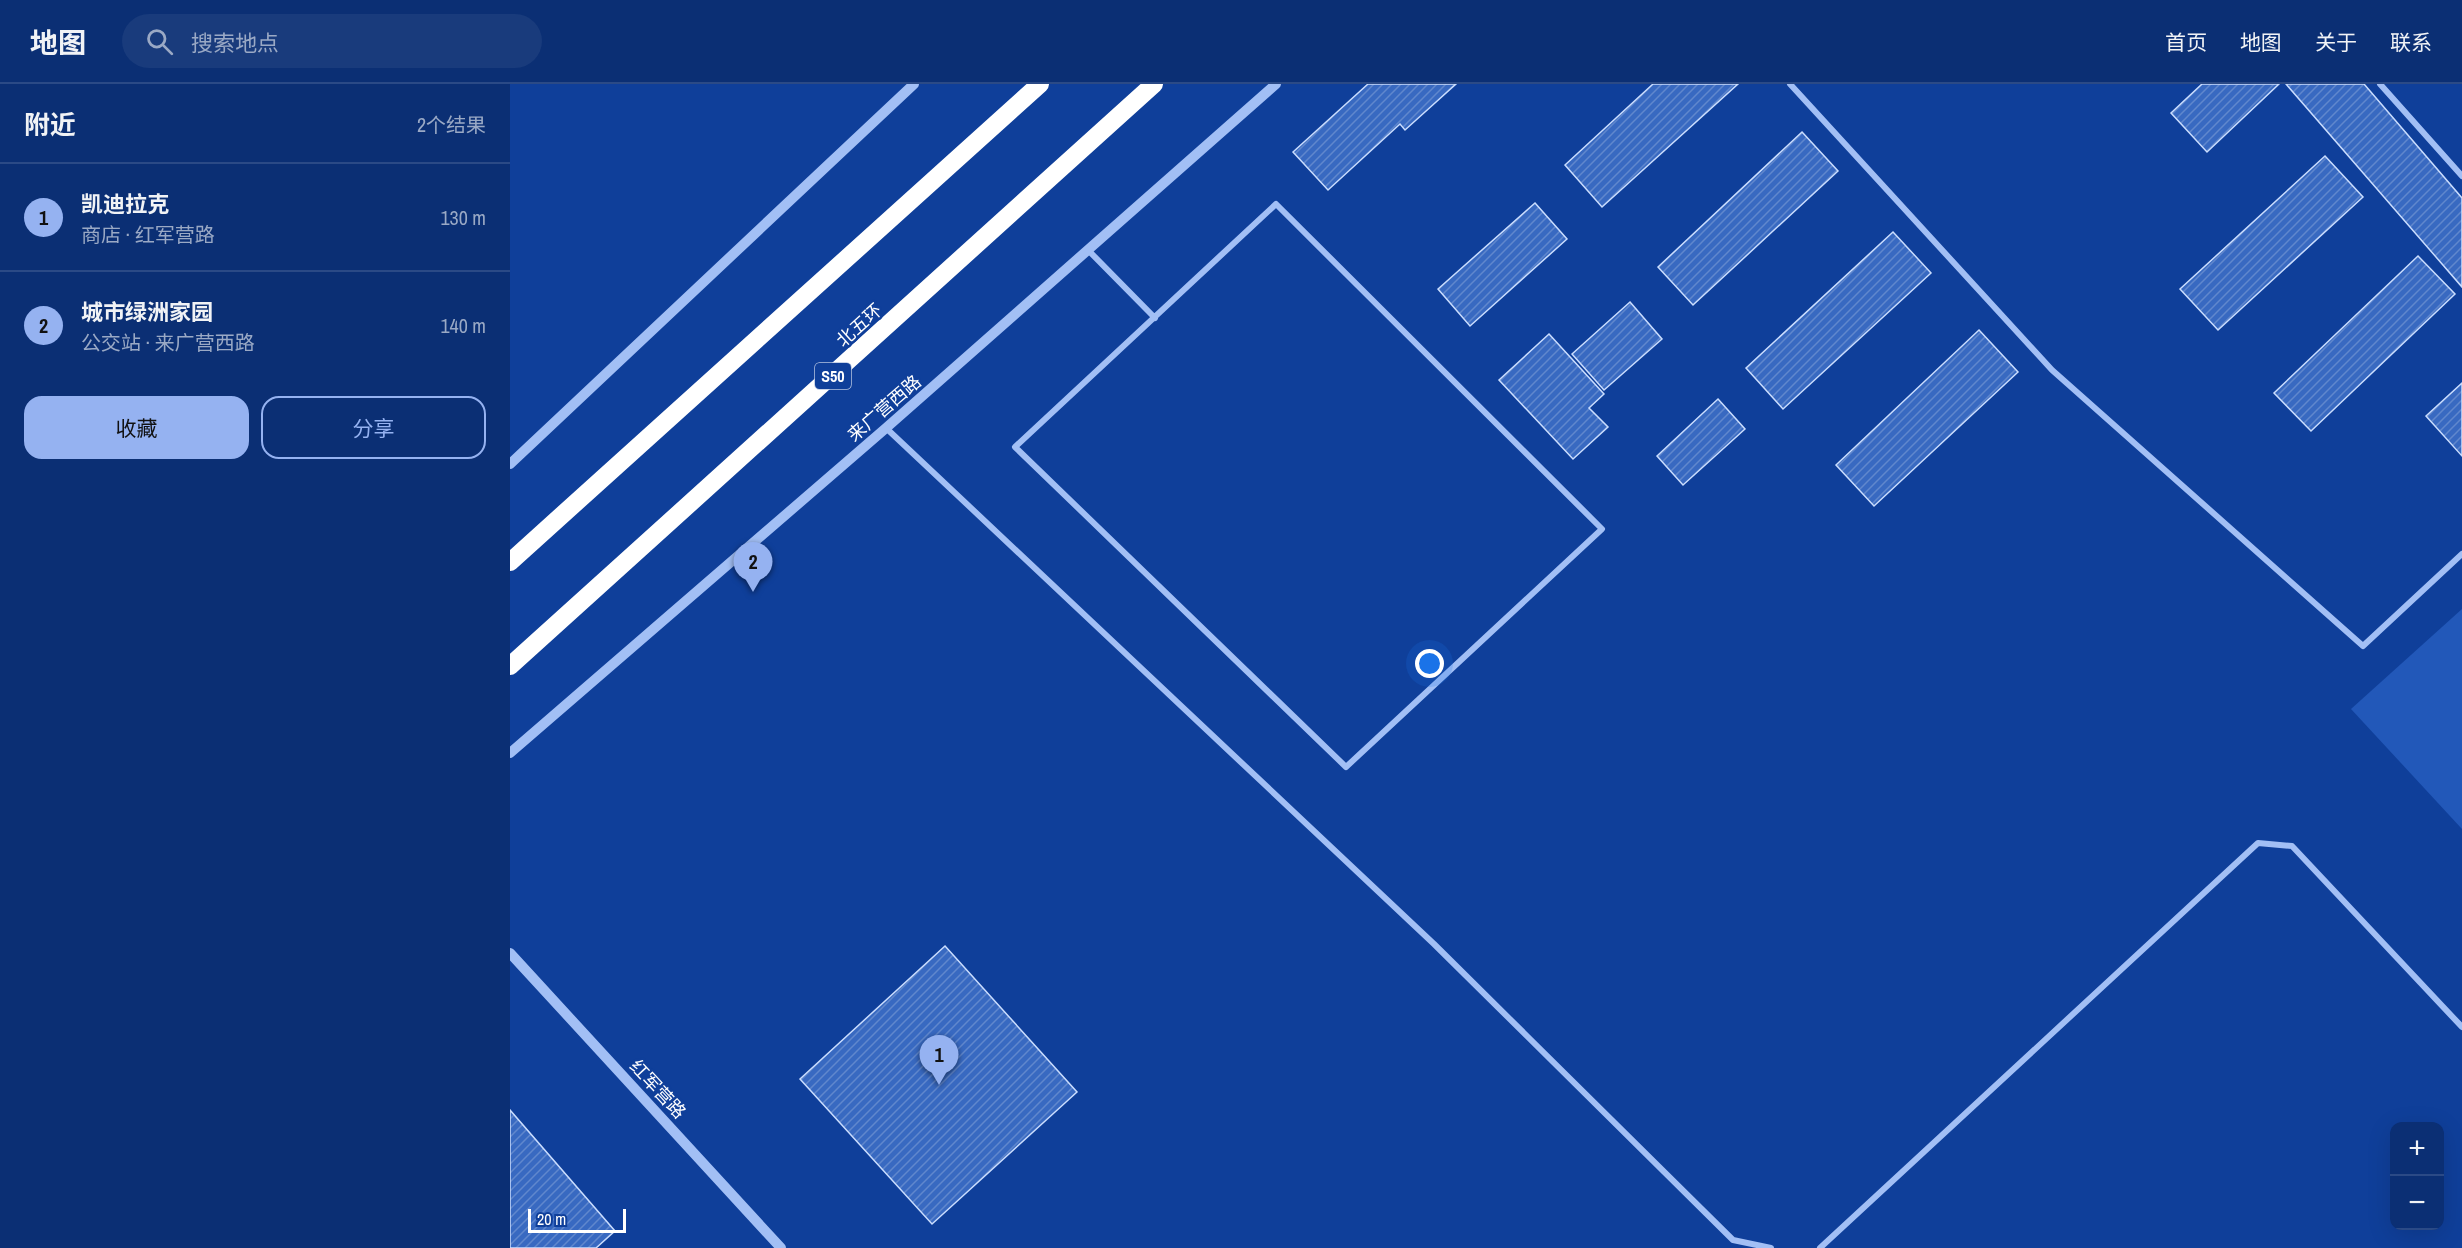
<!DOCTYPE html>
<html lang="zh">
<meta charset="utf-8">
<style>
body{margin:0;font-family:"Archivo Narrow","Noto Sans SC",sans-serif;background:#193b7c;color:#f1f3f6}
.controls{position:absolute;right:18px;bottom:18px;display:grid;overflow:hidden;border-radius:12px;box-shadow:0 6px 24px #0002}
.controls button{width:54px;height:54px;display:grid;place-items:center;padding:0;border:0;border-bottom:2px solid #2b4a86;background:#0b2f74;color:#f1f3f6;font:30px sans-serif}
.scale{position:absolute;left:18px;bottom:15px;width:98px;box-sizing:border-box;padding-left:6px;border:3px solid #fff;border-top:0;font-size:16px;line-height:21px;white-space:nowrap;color:#fff;-webkit-text-stroke:4px #0f3f9a;paint-order:stroke}
.you{position:absolute;left:920px;top:580px;width:21px;height:21px;margin:-15px;border:4px solid #fff;border-radius:50%;background:#1a73e8;box-shadow:0 0 0 9px #1a73e833}
.badge{display:grid;place-items:center;width:39px;height:39px;border-radius:50%;background:#95b2f1;color:#111;font-size:20px;font-weight:700}
.pin{position:absolute;translate:-50% -50px;filter:drop-shadow(0 2px 3px #0008)}
.pin::after{content:'';position:absolute;top:32px;width:21px;height:18px;background:inherit;clip-path:polygon(0 0,100% 0,50% 100%)}
.list{margin:0;padding:0;list-style:none}
h2{display:flex;justify-content:space-between;align-items:center;height:78px;margin:0;padding:0 24px;font-size:26px}
h2 small{font-size:20px;font-weight:400;color:#9aa9c5}
.list li{display:grid;grid-template-columns:39px 1fr auto;gap:18px;align-items:center;box-sizing:border-box;height:108px;padding:0 24px;border-top:2px solid #2b4a86}
.list b{display:block;font-size:22px;white-space:nowrap}
.list p{margin:0;font-size:20px;white-space:nowrap;color:#9aa9c5}
.list em{font-size:20px;font-style:normal;color:#9aa9c5}
.actions{display:flex;gap:12px;padding:18px 24px}
.actions a{flex:1;padding:14px 0;border:2px solid #95b2f1;border-radius:18px;text-align:center;font-size:21px;color:#95b2f1}
.actions .main{background:#95b2f1;color:#111}
.icon{flex:none;width:33px;height:33px;fill:none;stroke:currentColor;stroke-width:2;stroke-linecap:round;stroke-linejoin:round}
.map{position:relative;flex:none;width:1952px;height:1164px;overflow:hidden}
header{display:flex;align-items:center;gap:36px;box-sizing:border-box;height:84px;padding:0 30px;background:#0b2f74;border-bottom:2px solid #2b4a86}
header strong{font-size:28px}
nav{display:flex;gap:33px;margin-inline-start:auto;font-size:21px}
.search{width:420px;height:54px;background:#193b7c;display:flex;align-items:center;gap:15px;box-sizing:border-box;padding:0 21px;border-radius:33px;color:#9aa9c5;font-size:22px}
main{display:flex}
aside{flex:1;background:#0b2f74}
.map>svg:first-child{display:block}
.garden{fill:#2258b9}
.building{fill:url(#building-hatch);stroke:#caddfe;stroke-width:1.5}
.lines{fill:none;stroke-linecap:round;stroke-linejoin:round}
.minor{stroke:#a2bff5;stroke-width:6}
.tertiary{stroke:#a2bff5;stroke-width:10}
.motorway{stroke:#fff;stroke-width:18}
.labels{text-anchor:middle;dominant-baseline:central;stroke-width:5;stroke-linejoin:round;paint-order:stroke}
.shield{fill:#0f3f9a;stroke:#b7c5e1;stroke-width:1.5}
.shield-label{font-size:16px;font-weight:bold;fill:#fff}
.street-label{font-size:18px;fill:#fff;stroke:#0f3f9a}
</style>
<header>
<strong>地图</strong>
<div class="search"><svg class="icon" aria-label="search" viewBox="0 0 24 24"><circle cx="10" cy="10" r="6"/><path d="M15 15l6 6"/></svg>搜索地点</div>
<nav><a>首页</a><a>地图</a><a>关于</a><a>联系</a></nav>
</header>
<main>
<aside>
<h2>附近<small>2个结果</small></h2>
<ul class="list">
<li><span class="badge">1</span><div><b>凯迪拉克</b><p>商店 · 红军营路</p></div><em>130 m</em></li>
<li><span class="badge">2</span><div><b>城市绿洲家园</b><p>公交站 · 来广营西路</p></div><em>140 m</em></li>
</ul>
<div class="actions"><a class="main">收藏</a><a>分享</a></div>
</aside>
<div class="map">
<svg width="1952" height="1164" viewBox="0 0 1952 1164">
<defs>
<pattern id="building-hatch" width="6" height="6" patternUnits="userSpaceOnUse" patternTransform="scale(1.5)"><rect width="6" height="6" fill="#3869c1"/><path d="M-1 1l2-2M0 6l6-6M5 7l2-2" fill="none" stroke="#6087cd"/></pattern>
</defs>
<rect width="100%" height="100%" fill="#0f3f9a"/>
<path class="garden" d="M1952 525V745L1841 625Z"/>
<path class="building" d="M858 0H946L895 46 890 40 818 106 783 68Z
M1143 0H1228L1092 123 1055 81Z
M1692 0H1769L1697 68 1661 29Z
M1776 0H1854L1952 114V203Z
M1292 48 1328 87 1183 221 1148 183Z
M1815 72 1853 113 1708 246 1670 205Z
M1025 119 1057 155 960 242 928 205Z
M1383 148 1421 189 1273 325 1236 284Z
M1908 172 1945 210 1801 347 1764 309Z
M1120 218 1152 255 1094 306 1062 270Z
M1469 246 1508 288 1364 422 1326 381Z
M1039 250 1094 310 1079 324 1098 343 1063 375 989 296Z
M1952 299V372L1916 332Z
M1208 315 1235 345 1173 401 1147 372Z
M435 862 567 1008 422 1140 290 995Z
M0 1026 105 1147 86 1164H0Z"/>
<g class="lines">
<path class="minor" d="M1280 0 1542 286 1853 562 1952 470
M1870 0 1952 92
M766 120 1092 445 836 683 505 363Z
M578 166 645 234
M376 344 924 860 1223 1156 1261 1164
M1310 1164 1748 759 1782 762 1952 943"/>
<path class="tertiary" d="M0 380 404 0
M0 669 376 344 766 0
M0 869 271 1164"/>
<path class="motorway" d="M0 478 530 0
M0 582 644 0"/>
</g>
<g class="labels">
<rect class="shield" x="305" y="279" width="36" height="26" rx="4.5"/>
<g class="shield-label">
<text x="323" y="292">S50</text>
</g>
<g class="street-label">
<text transform="translate(349 241) rotate(-42)">北五环</text>
<text transform="translate(374 324) rotate(-41)">来广营西路</text>
<text transform="translate(148 1005) rotate(47)">红军营路</text>
</g>
</g>
</svg>
<div class="controls">
<button>+</button>
<button>−</button>
</div>
<div class="scale">20 m</div>
<div class="you"></div>
<div class="pin badge" style="left:429px;top:1001px">1</div>
<div class="pin badge" style="left:243px;top:508px">2</div>
</div>
</main>
